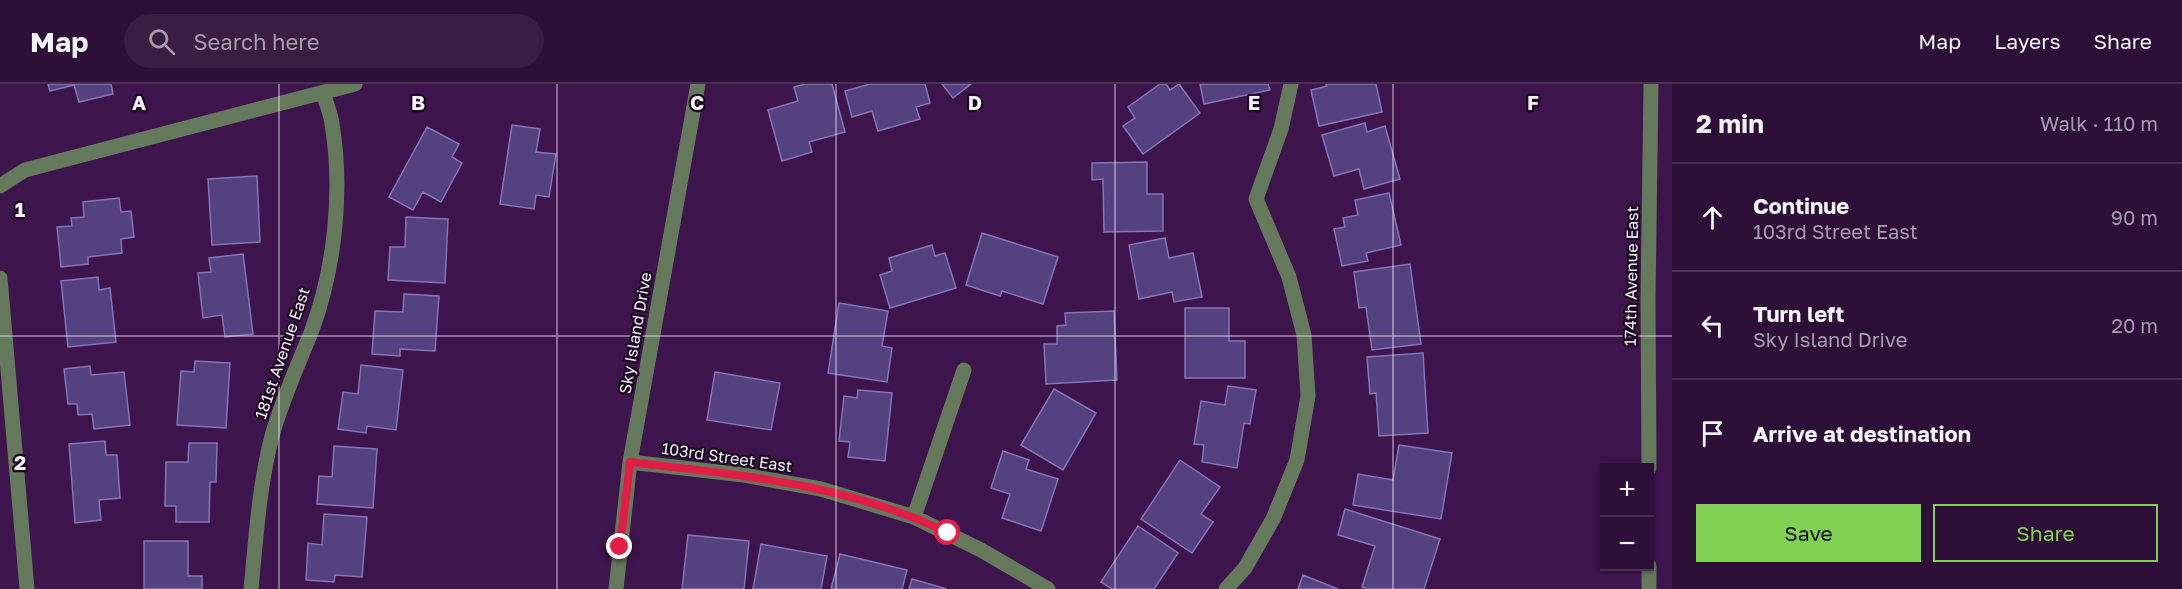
<!DOCTYPE html>
<meta charset="utf-8">
<style>
body{margin:0;font-family:"Golos Text",sans-serif;background:#3a1d43;color:#f1f3f6}
.controls{position:absolute;right:18px;bottom:18px;display:grid;overflow:hidden;border-radius:0px;box-shadow:0 2px 4px #0004}
.controls button{width:54px;height:54px;display:grid;place-items:center;padding:0;border:0;border-bottom:2px solid #492f53;background:#2e0f38;color:#f1f3f6;font:30px sans-serif}
.stop{position:absolute;width:18px;height:18px;margin:-14px;border:4px solid #e11d48;border-radius:50%;background:#fff}
.stop.end{background:#e11d48;border-color:#fff;box-shadow:0 2px 6px #0008}
.list{margin:0;padding:0;list-style:none}
h2{display:flex;justify-content:space-between;align-items:center;height:78px;margin:0;padding:0 24px;font-size:26px}
h2 small{font-size:20px;font-weight:400;color:#a79cae}
.list li{display:grid;grid-template-columns:39px 1fr auto;gap:18px;align-items:center;box-sizing:border-box;height:108px;padding:0 24px;border-top:2px solid #492f53}
.list b{display:block;font-size:22px;white-space:nowrap}
.list p{margin:0;font-size:20px;white-space:nowrap;color:#a79cae}
.list em{font-size:20px;font-style:normal;color:#a79cae}
.actions{display:flex;gap:12px;padding:18px 24px}
.actions a{flex:1;padding:14px 0;border:2px solid #80d051;border-radius:0px;text-align:center;font-size:21px;color:#80d051}
.actions .main{background:#80d051;color:#111}
.icon{flex:none;width:33px;height:33px;fill:none;stroke:currentColor;stroke-width:2;stroke-linecap:round;stroke-linejoin:round}
.map{position:relative;flex:none;width:1672px;height:505px;overflow:hidden}
header{display:flex;align-items:center;gap:36px;box-sizing:border-box;height:84px;padding:0 30px;background:#2e0f38;border-bottom:2px solid #492f53}
header strong{font-size:28px}
nav{display:flex;gap:33px;margin-inline-start:auto;font-size:21px}
.search{width:420px;height:54px;background:#3a1d43;display:flex;align-items:center;gap:15px;box-sizing:border-box;padding:0 21px;border-radius:33px;color:#a79cae;font-size:22px}
main{display:flex}
aside{flex:1;background:#2e0f38}
.map>svg:first-child{display:block}
.building{fill:#544180;stroke:#8674b7;stroke-width:1.5}
.lines{fill:none;stroke-linecap:round;stroke-linejoin:round}
.minor{stroke:#65795c;stroke-width:15}
.route{stroke:#e11d48;stroke-width:8}
.grid{fill:none;stroke:#f8effc;stroke-width:1.5;stroke-opacity:0.55}
.labels{text-anchor:middle;dominant-baseline:central;stroke-width:4.5;stroke-linejoin:round;paint-order:stroke}
.street-label{font-size:16px;fill:#f8effc;stroke:#1b0a22}
.grid-label{font-size:20px;text-anchor:middle;font-weight:bold;fill:#f8effc;stroke:#1b0a22;stroke-width:4.5;stroke-linejoin:round;paint-order:stroke}
</style>
<header>
<strong>Map</strong>
<div class="search"><svg class="icon" aria-label="search" viewBox="0 0 24 24"><circle cx="10" cy="10" r="6"/><path d="M15 15l6 6"/></svg>Search here</div>
<nav><a>Map</a><a>Layers</a><a>Share</a></nav>
</header>
<main>
<div class="map">
<svg width="1672" height="505" viewBox="0 0 1672 505">
<rect width="100%" height="100%" fill="#3d144b"/>
<path class="building" d="M48 0H111L113 10 79 18 74 1 50 7Z
M805 0H832L845 48 809 58 812 68 782 77 768 26 798 17 794 3Z
M870 0H925L930 19 916 23 920 35 878 47 872 27 852 33 845 7Z
M942 0H971L953 14Z
M1160 0H1166L1170 6 1179 0 1200 29 1143 70 1123 42 1135 34 1128 23Z
M1200 0H1268L1270 6 1204 20Z
M1326 0H1376L1382 28 1319 42 1311 6 1327 2Z
M1365 39 1367 48 1385 42 1400 95 1364 105 1359 85 1334 92 1322 51Z
M512 41 540 45 536 68 556 70 549 113 536 111 534 125 500 120Z
M427 43 459 60 452 73 462 79 441 118 423 108 413 126 389 113Z
M1147 78V110H1163V147L1104 148 1103 95 1092 96V79Z
M257 92 260 158 212 161 208 95Z
M1389 109 1401 161 1366 169 1368 177 1342 182 1334 145 1345 143 1343 134 1358 131 1355 116Z
M119 114 121 128 131 127 134 153 121 155 122 169 88 173V180L61 183 57 143 72 142 71 134 84 133 83 118Z
M406 133 448 135 445 199 388 196 390 163H405Z
M982 149 1058 173 1043 220 1002 207 1000 212 966 201Z
M1165 154 1169 174 1193 169 1202 213 1174 218 1172 208 1139 215 1129 161Z
M932 161 935 172 945 169 956 204 890 224 880 191 892 187 889 174Z
M243 170 253 250 225 253 222 231 203 234 198 189 211 188 209 174Z
M1410 180 1421 260 1372 266 1366 223 1359 224 1354 188Z
M98 193 99 206 110 204 116 258 68 263 61 197Z
M404 210 439 212 435 267 400 265V272L372 270 375 227 403 228Z
M839 219 888 227 882 262 892 264 887 298 828 289Z
M1185 224H1229V257H1245V294H1185Z
M1114 227 1117 296 1046 300 1044 260H1057V242L1066 241 1065 229Z
M1423 269 1428 349 1379 352 1376 309 1370 310 1367 273Z
M195 277 230 279 226 344 177 341 181 287 194 288Z
M361 281 403 286 396 346 367 342 366 349 338 345 343 308 358 310Z
M90 282 91 291 124 288 130 341 94 345 92 330 78 331 77 320H68L64 285Z
M715 288 780 299 771 346 707 336Z
M1228 302 1256 306 1250 340 1244 339 1237 384 1202 378 1204 361 1194 360 1201 317 1225 321Z
M1054 305 1096 329 1063 386 1021 361Z
M858 306 892 309 885 377 848 373 850 358 839 357 844 312 857 314Z
M105 357 106 371H117L120 414 99 416 101 436 75 439 69 360Z
M189 359H217L216 398H210L209 438H176V422H165L166 378H188Z
M1399 361 1452 369 1441 435 1353 421 1358 390 1393 396Z
M334 362 377 365 373 424 317 420 319 392 332 393Z
M1003 367 1029 376 1026 385 1058 395 1041 447 1002 434 1010 410 991 404Z
M1180 376 1220 403 1201 430 1213 438 1192 469 1141 435Z
M1345 425 1440 455 1424 505H1368L1362 503 1375 462 1338 451Z
M324 430 367 433 362 493 335 491 334 498 306 496 308 459 322 461Z
M1138 442 1178 469 1154 505H1112L1101 498Z
M688 451 749 457 744 505H682Z
M144 457H188V492H202V505H144Z
M761 460 827 472 821 505H753Z
M840 470 907 486 902 505H831Z
M1303 491 1338 505H1298Z
M912 495 947 505H909Z"/>
<g class="lines">
<path class="minor" d="M0 102 25 86 355 0
M0 194 27 505
M630 378 744 391 821 405 914 433 981 466 1048 505
M1649 384 1648 215 1651 0
M914 433 964 286
M1649 482V505
M251 505C256 454 259 402 272 352 282 316 298 281 312 246 335 183 343 106 332 40 331 30 326 19 323 9
M616 505 630 378 698 0
M1226 505 1245 484 1273 435 1297 376 1308 312 1304 251 1289 193 1256 115 1281 45 1291 0"/>
</g>
<g class="lines">
<path class="route" d="M620 463 630 378C738 391 849 400 948 449"/>
</g>
<path class="grid" d="M279 0V505M557 0V505M836 0V505M1115 0V505M1393 0V505M0 252H1672"/>
<g class="labels">
<g class="street-label">
<text transform="translate(1631 192) rotate(-89)">174th Avenue East</text>
<text transform="translate(635 249) rotate(-80)">Sky Island Drive</text>
<text transform="translate(282 269) rotate(-71)">181st Avenue East</text>
<text transform="translate(727 373) rotate(8)">103rd Street East</text>
</g>
</g>
<g class="grid-label">
<text x="139" y="26">A</text>
<text x="418" y="26">B</text>
<text x="697" y="26">C</text>
<text x="975" y="26">D</text>
<text x="1254" y="26">E</text>
<text x="1533" y="26">F</text>
<text x="20" y="133">1</text>
<text x="20" y="386">2</text>
</g>
</svg>
<div class="controls">
<button>+</button>
<button>−</button>
</div>
<div class="stop" style="left:948px;top:449px"></div>
<div class="stop end" style="left:620px;top:463px"></div>
</div>
<aside>
<h2>2 min<small>Walk · 110 m</small></h2>
<ul class="list">
<li><svg class="icon" aria-label="ahead" viewBox="0 0 24 24"><path d="M12 20V5M6 11l6-6 6 6"/></svg><div><b>Continue</b><p>103rd Street East</p></div><em>90 m</em></li>
<li><svg class="icon" aria-label="left" viewBox="0 0 24 24"><path d="M17 20v-9H6M10 6l-5 5 5 5"/></svg><div><b>Turn left</b><p>Sky Island Drive</p></div><em>20 m</em></li>
<li><svg class="icon" aria-label="arrive" viewBox="0 0 24 24"><path d="M6 21V4h12l-3 4 3 4H6"/></svg><div><b>Arrive at destination</b></div></li>
</ul>
<div class="actions"><a class="main">Save</a><a>Share</a></div>
</aside>
</main>
